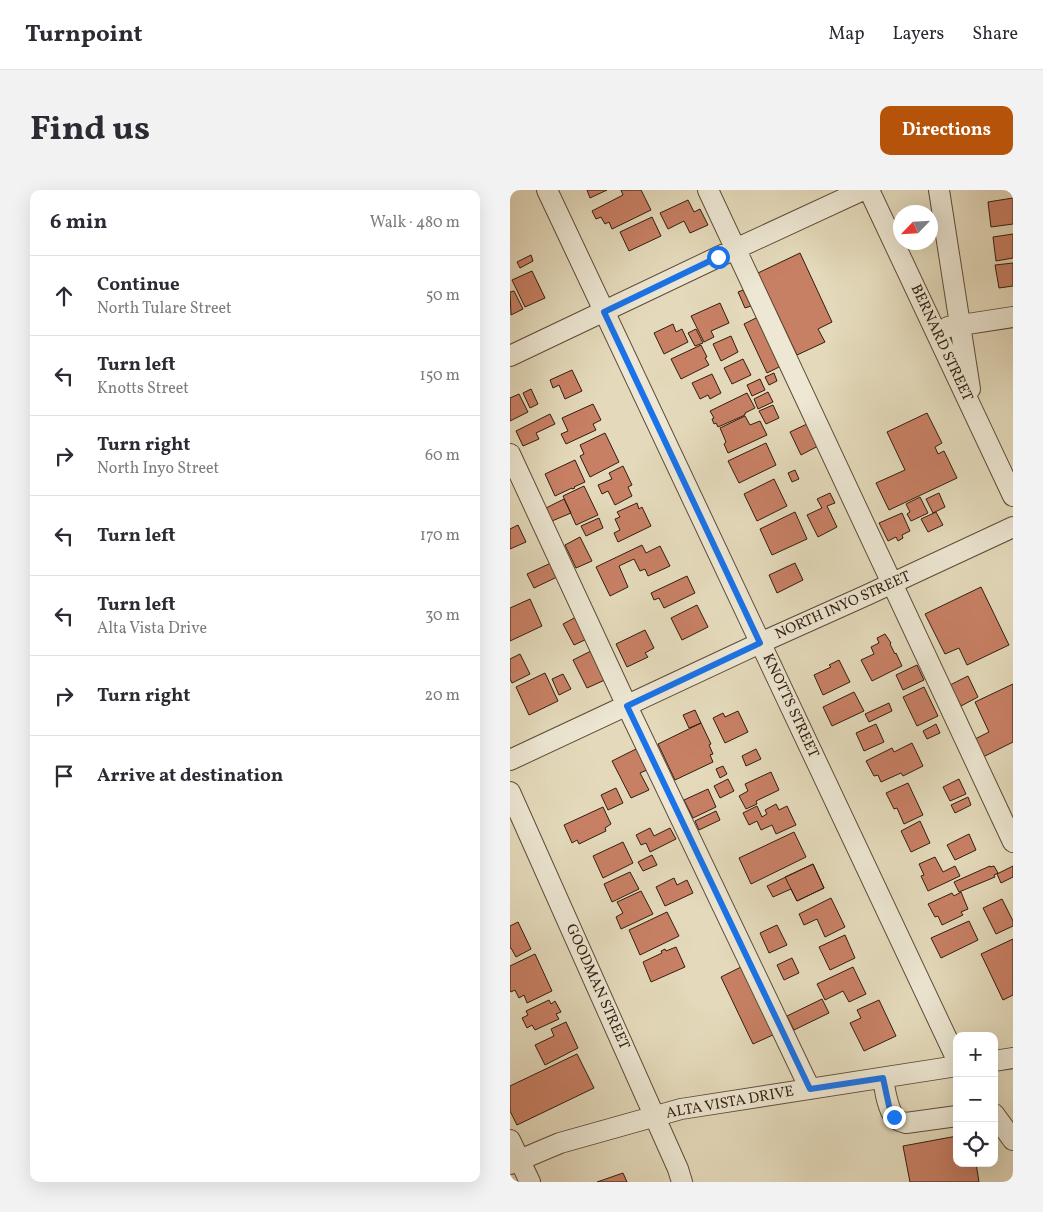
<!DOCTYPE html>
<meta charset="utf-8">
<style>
body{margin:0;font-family:Vollkorn,serif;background:#f2f2f3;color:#2b2b33}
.controls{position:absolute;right:15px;bottom:15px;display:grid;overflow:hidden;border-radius:10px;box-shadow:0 5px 20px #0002}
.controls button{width:45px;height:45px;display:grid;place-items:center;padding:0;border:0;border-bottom:1px solid #e1e1e2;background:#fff;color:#2b2b33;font:25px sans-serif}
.compass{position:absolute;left:383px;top:15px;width:45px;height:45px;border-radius:50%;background:#fff;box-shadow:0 5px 20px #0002;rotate:245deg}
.stop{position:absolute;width:15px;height:15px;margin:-11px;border:4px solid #1a73e8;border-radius:50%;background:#fff}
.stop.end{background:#1a73e8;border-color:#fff;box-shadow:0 1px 5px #0008}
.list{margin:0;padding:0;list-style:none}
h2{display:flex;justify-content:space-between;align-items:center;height:65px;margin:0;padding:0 20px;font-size:21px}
h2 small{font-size:16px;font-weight:400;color:#7c7c81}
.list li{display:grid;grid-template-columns:32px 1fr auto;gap:15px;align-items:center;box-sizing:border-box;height:80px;padding:0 20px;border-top:1px solid #e1e1e2}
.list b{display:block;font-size:19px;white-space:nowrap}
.list p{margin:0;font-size:16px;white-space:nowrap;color:#7c7c81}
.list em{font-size:16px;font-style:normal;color:#7c7c81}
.icon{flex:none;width:28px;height:28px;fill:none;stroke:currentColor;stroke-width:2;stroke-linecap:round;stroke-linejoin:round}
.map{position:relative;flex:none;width:503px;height:992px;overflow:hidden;border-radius:10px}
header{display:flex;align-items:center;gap:30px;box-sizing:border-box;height:70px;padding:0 25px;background:#fff;border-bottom:1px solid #e1e1e2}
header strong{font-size:24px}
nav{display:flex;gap:28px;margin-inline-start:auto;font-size:18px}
.intro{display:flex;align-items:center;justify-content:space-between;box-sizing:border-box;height:120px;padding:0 30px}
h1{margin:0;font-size:35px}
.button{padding:12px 22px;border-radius:10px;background:#b45309;color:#fff;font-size:18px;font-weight:700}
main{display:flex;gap:30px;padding:0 30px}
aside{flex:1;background:#fff;border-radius:10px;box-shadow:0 5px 20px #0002}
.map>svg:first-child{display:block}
.building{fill:#c88065;stroke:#321d0d}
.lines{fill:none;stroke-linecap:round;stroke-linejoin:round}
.minor-casing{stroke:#5e4c38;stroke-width:22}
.minor{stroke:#ede7d3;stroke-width:20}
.route{stroke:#1a73e8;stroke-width:6}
.labels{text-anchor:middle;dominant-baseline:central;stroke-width:5;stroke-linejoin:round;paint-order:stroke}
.street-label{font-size:15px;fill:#321d0d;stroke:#ede7d3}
</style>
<header>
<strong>Turnpoint</strong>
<nav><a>Map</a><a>Layers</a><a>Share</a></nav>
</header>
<div class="intro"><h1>Find us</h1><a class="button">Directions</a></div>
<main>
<aside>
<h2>6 min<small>Walk · 480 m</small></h2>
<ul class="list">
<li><svg class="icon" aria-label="ahead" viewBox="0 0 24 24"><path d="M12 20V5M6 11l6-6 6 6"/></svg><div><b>Continue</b><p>North Tulare Street</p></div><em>50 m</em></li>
<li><svg class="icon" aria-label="left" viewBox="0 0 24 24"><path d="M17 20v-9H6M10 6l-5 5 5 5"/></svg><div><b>Turn left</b><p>Knotts Street</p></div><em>150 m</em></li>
<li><svg class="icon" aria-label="right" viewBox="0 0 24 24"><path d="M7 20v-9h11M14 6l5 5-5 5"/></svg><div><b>Turn right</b><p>North Inyo Street</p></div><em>60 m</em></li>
<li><svg class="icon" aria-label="left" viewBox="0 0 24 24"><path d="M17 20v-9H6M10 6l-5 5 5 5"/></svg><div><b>Turn left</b></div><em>170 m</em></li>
<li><svg class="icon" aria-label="left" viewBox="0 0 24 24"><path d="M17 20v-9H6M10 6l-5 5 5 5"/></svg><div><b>Turn left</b><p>Alta Vista Drive</p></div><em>30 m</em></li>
<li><svg class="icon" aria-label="right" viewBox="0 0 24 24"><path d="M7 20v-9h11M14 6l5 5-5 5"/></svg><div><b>Turn right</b></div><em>20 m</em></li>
<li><svg class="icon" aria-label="arrive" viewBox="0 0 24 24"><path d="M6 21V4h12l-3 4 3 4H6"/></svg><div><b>Arrive at destination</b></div></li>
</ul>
</aside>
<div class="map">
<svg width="503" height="992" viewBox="0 0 503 992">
<rect width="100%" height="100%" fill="#e4dabb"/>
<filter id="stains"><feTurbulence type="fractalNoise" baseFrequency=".004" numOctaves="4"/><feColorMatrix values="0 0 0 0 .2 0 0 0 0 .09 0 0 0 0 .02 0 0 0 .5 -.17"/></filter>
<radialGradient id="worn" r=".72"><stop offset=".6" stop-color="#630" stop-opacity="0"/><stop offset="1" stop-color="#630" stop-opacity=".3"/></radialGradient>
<path class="building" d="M77 0H97L80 8Z
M111 0H131L141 20 102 39 99 32 95 34 91 27 86 29 82 21 113 5Z
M503 8V34L481 37 478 12Z
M178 10 184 22 190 19 198 35 180 43 174 31 158 39 150 23Z
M142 27 151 46 119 61 110 42Z
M503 44V68L486 71 483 47Z
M290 63 322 132 308 139 315 152 287 165 248 83Z
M21 65 23 71 10 78 7 72Z
M503 73V96L489 98 485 75Z
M22 81 35 108 15 117 2 90Z
M233 100 241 116 235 118 228 102Z
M4 101 13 119 1 125 0 102Z
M210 113 219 133 201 141 204 147 194 152 181 126Z
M248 127 271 176 257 183 234 134Z
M163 134 166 142 172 139 178 152 154 164 144 143Z
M186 139 193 153 185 156 178 143Z
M221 146 228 162 211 171 203 154Z
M191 155 197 167 195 168 199 175 171 189 161 169Z
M233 169 241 185 222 194 214 178Z
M62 180 72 201 55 209 49 195 43 198 40 190Z
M264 183 267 191 259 195 255 187Z
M202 184 211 203 200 209 198 205 190 209 182 193Z
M250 189 255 200 242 206 237 195Z
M21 199 28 214 20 218 13 203Z
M258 202 263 212 248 219 244 209Z
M237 203 245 218 235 223V225L208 237 206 233 204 234 202 229 204 228 200 221Z
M9 204 18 222 0 231V208Z
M83 214 91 230 83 234 86 240 56 254 51 244 58 241 52 228Z
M263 215 269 228 256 234 249 221Z
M417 223 432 253 425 257 428 264 434 261 447 288 379 320 366 293 395 280 377 242Z
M40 224 45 234 26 243 29 249 13 256 6 241Z
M235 226 240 235 250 231 257 245 218 263 214 254 216 252 210 238Z
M297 234 308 256 291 265 280 242Z
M95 243 109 272 80 287 70 266 74 264 70 255Z
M256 253 266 275 229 293 218 271Z
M65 270 75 292 64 297 65 298 62 299V298L45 306 35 284Z
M113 276 122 295 118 297 122 306 105 315 98 301 92 304 88 295 102 289 99 283Z
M285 280 289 289 282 292 278 283Z
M264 289 277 316 247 331 234 304Z
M74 296 88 325 66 335 53 306Z
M320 303 325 313 317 316 327 337 308 347 297 325 312 318 307 309Z
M429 303 435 317 423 323 416 309Z
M410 307 418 323 401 331 397 324 400 322 396 314Z
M54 309 61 323 42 331 36 318Z
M127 313 129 319 132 317 141 336 108 352 104 343 110 340 105 329 110 327 107 322Z
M285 322 297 349 262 365 250 339Z
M426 322 433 335 418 342 411 329Z
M392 323 400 341 392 345 393 348 388 351 386 347 378 351 369 333Z
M89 328 93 338 76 346 71 336Z
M8 335 16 352 0 359V339Z
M70 347 82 371 66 378 55 355Z
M132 355 136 363 150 356 160 376 138 386 135 379 130 381 124 369 109 376 118 397 100 406 86 377Z
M41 373 47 387 24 398 17 384Z
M285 373 293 390 267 403 259 385Z
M177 386 185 403 154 418 149 408 144 410 141 403Z
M471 397 499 455 457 475 449 458 435 464 415 424Z
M20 409 32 436 0 451V418Z
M187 415 198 437 172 450 161 428Z
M68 426 79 448 64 455 53 434Z
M135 440 144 458 135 463 138 467 117 477 106 454Z
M375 444 381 453 380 454 385 464 386 463 392 476 362 491 351 470 364 464 361 457 369 453 367 448Z
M83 460 97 489 77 498 63 470Z
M10 464 20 484 2 493 0 489V469Z
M329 470 340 492 313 505 304 485 321 477 319 475Z
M407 475 414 490 393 500 386 485Z
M35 483 48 511 19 525 6 497Z
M53 484 61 499 49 505 42 489Z
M458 486 468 507 451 516 440 495Z
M503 494V552L473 567 465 549 479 542 465 512Z
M414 497 428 526 407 536 393 507Z
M344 502 354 521 322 536 313 517Z
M379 513 382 521 359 532 355 524Z
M185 520 191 533 179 538 173 525Z
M228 521 238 542 215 553 203 528 213 523 215 527Z
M191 533 201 554 199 555 203 564 200 565 203 572 165 590 148 554Z
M366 534 374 552 354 561 346 543Z
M426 534 430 543 417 549 413 541Z
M402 553 413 576 393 586 391 583 371 592 368 585 364 586 356 571 382 558 384 562Z
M126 559 137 580 130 583 139 600 121 608 102 571Z
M246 559 251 569 236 576 232 566Z
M213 576 217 584 210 588 206 579Z
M261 582 269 600 246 611 247 614 236 619 229 606 238 601 235 594Z
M218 589 224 601 210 608 204 596Z
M449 589 456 604 440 611 433 597Z
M398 593 413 625 394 634 387 618 384 619 376 603Z
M106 598 113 613 98 620 91 605Z
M198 599 206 617 183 628 174 610Z
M458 607 461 615 445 623 441 615Z
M266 614 269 620 277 616 286 635 266 644 262 635 251 640 247 631 239 635 233 623 247 616 252 627 257 624 255 620Z
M93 617 101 634 95 638 96 641 69 654 67 650 62 653 54 635Z
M206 621 210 630 189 640 185 631Z
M410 631 420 653 401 662 391 641Z
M140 638 144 646 160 638 166 649 140 662 136 653 131 655 126 645Z
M284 642 296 667 241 694 229 668Z
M459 644 466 660 445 670 437 655Z
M113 652 123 673 93 688 83 666Z
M142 665 147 675 133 681 128 672Z
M425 667 433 682 445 676 450 686 418 701 411 686 414 685 409 674Z
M303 674 314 698 287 711 275 687Z
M303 674 314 698 287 711 281 699 263 707 257 696Z
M480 676V677L484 676 488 683 484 685 485 687 449 702 444 692Z
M503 676V687L491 693 487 684Z
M120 682 129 699 102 712 94 694Z
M164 688 167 695 177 690 183 703 155 716 146 697Z
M131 701 143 724 111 739 106 727 113 723 107 712Z
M451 702 458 719 451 722 453 725 432 735 428 726 425 727 418 714 442 703 444 706Z
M321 708 335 737 315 747 307 729 294 735 289 724Z
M492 709 503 731V736L486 744 473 718Z
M157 722 169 746 130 765 119 740Z
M459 731 468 750 431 768 421 748Z
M8 732 21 759 6 767 1 758H0V736Z
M267 735 277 755 259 763 250 743Z
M335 745 345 768 320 780 309 757Z
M503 749V805L493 810 471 764Z
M166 757 175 777 141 792 133 772 152 763 151 761 155 759 156 761Z
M25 764 42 801 17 813 14 805 9 808 5 800 1 802 0 800V776Z
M282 768 289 783 274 790 267 775Z
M233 776 265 844 243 854 211 787Z
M343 777 356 804 339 812 333 801 315 810 307 794Z
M312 809 319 823 284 840 277 826Z
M39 810 41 814 45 811 51 822 46 824 49 829 25 840 22 835 17 838 12 828 18 825 16 821Z
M369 810 386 846 354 861 340 833 351 828 347 820Z
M56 832 68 858 35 875 25 855 44 846 41 839Z
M67 864 84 898 7 935 0 921V896Z
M447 946V973H466L469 992H400L393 956Z
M113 983 117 992H87Z"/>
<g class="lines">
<g class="minor-casing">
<path id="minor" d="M37 0 447 870
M198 0 503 652
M359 0 503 306
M429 0 460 199
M438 137 503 127
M0 166 208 67 353 0
M0 264 117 516 300 899
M0 570 250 453 357 405 503 337
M0 602 168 979 172 992
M484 871 503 868
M373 888C375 900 377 918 385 928 388 931 392 932 396 933L447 926
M484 924 503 950
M0 950 20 992
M0 974 50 953 171 919 447 876"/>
</g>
<use href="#minor" class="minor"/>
</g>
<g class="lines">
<path class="route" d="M208 67 94 122 250 453 117 516 300 899 373 888 379 916 384 927"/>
</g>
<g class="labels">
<g class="street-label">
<text transform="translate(431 153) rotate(65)">BERNARD STREET</text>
<text transform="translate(333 416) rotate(-24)">NORTH INYO STREET</text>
<text transform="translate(280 516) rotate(65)">KNOTTS STREET</text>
<text transform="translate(87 797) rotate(66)">GOODMAN STREET</text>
<text transform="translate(220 913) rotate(-10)">ALTA VISTA DRIVE</text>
</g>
</g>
<rect width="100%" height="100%" filter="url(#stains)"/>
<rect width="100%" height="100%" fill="url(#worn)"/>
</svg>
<div class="controls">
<button>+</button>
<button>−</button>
<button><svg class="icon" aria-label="locate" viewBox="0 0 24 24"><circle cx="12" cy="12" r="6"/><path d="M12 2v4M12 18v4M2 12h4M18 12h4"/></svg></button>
</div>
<svg class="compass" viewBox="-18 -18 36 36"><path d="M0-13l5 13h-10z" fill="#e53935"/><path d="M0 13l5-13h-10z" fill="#7c7c81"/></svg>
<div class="stop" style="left:208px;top:67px"></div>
<div class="stop end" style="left:384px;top:927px"></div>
</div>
</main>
